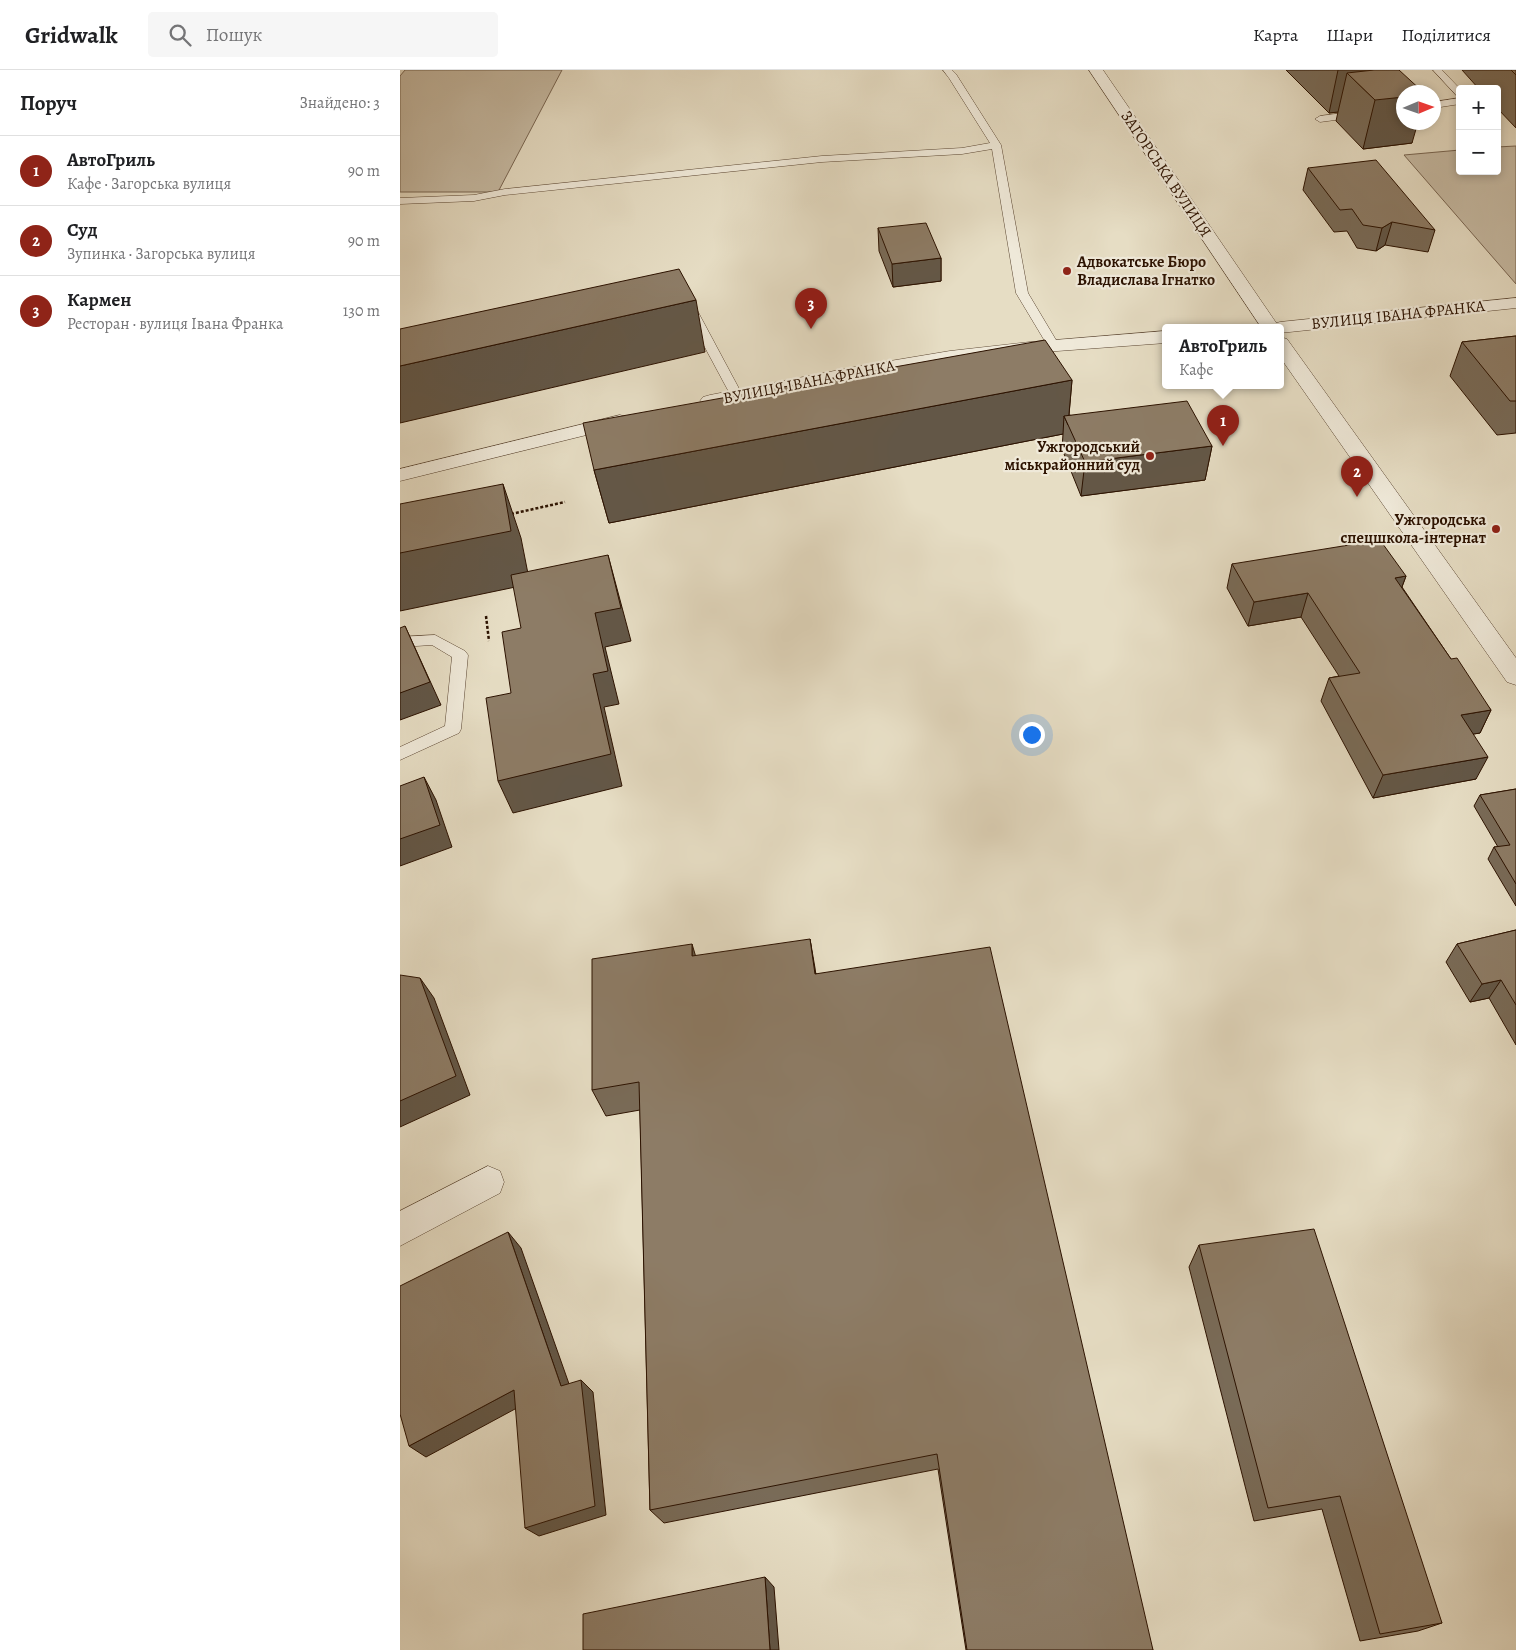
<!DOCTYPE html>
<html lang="uk">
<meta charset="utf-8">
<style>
body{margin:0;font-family:Alegreya,serif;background:#f6f6f6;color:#202124}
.controls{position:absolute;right:15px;top:15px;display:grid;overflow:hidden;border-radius:5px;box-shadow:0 2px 8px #0003}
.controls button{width:45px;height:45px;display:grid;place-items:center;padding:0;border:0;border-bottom:1px solid #e0e0e0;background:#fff;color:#202124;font:25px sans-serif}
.compass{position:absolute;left:996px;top:15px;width:45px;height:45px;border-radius:50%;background:#fff;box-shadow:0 2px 8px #0003;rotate:88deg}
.you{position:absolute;left:631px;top:664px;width:18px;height:18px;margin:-12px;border:4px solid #fff;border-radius:50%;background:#1a73e8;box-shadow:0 0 0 8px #1a73e833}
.badge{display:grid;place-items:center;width:32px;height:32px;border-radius:50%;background:#8f2418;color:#fff;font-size:16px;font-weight:700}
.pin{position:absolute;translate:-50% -41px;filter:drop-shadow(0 1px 2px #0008)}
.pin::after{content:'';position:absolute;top:26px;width:18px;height:15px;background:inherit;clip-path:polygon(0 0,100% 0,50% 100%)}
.popup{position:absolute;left:762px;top:254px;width:122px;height:65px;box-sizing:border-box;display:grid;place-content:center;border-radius:5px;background:#fff;filter:drop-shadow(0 1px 4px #0005);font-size:16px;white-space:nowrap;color:#757577}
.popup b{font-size:19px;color:#202124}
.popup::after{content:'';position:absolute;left:50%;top:100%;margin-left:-10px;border:10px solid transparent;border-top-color:#fff}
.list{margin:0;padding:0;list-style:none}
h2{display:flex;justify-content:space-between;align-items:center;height:65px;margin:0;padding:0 20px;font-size:21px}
h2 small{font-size:16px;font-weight:400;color:#757577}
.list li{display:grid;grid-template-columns:32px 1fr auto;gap:15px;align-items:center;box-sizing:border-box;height:70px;padding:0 20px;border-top:1px solid #e0e0e0}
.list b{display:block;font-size:19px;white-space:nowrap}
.list p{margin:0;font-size:16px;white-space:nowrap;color:#757577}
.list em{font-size:16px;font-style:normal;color:#757577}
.icon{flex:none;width:28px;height:28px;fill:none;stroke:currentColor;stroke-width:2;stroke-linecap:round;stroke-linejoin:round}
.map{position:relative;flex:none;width:1116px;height:1580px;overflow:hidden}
header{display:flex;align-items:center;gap:30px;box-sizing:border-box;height:70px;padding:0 25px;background:#fff;border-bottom:1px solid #e0e0e0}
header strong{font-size:24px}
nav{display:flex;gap:28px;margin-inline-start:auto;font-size:18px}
.search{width:350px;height:45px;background:#f6f6f6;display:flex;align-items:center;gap:12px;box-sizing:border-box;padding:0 18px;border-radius:5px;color:#757577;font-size:19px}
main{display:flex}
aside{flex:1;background:#fff}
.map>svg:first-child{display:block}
.green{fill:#c6baa3;stroke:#796652}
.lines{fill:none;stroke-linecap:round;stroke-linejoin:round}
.service-casing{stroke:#5a4531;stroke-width:1}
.minor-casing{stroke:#5a4531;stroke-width:1}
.tertiary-casing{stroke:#5a4531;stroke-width:1}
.path{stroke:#2c1200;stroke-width:2.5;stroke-dasharray:3 2;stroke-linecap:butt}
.service{fill:#efe9d9;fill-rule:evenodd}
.minor{fill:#efe9d9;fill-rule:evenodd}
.tertiary{fill:#efe9d9;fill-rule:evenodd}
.wall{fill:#796b58;stroke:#2c1200}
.shaded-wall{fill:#635747;stroke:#2c1200}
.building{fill:#8d7c66;stroke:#2c1200}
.poi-dot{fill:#8f2418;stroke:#efe9d9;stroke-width:2}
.labels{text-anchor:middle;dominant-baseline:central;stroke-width:4.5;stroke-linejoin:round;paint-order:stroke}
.far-street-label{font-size:16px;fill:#2c1200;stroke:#efe9d9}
.far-poi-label{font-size:16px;font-weight:bold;fill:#2c1200;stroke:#efe9d9;text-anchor:end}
</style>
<header>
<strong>Gridwalk</strong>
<div class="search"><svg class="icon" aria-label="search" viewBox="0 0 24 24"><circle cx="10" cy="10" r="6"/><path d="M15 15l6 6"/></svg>Пошук</div>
<nav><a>Карта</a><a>Шари</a><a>Поділитися</a></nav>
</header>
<main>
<aside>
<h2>Поруч<small>Знайдено: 3</small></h2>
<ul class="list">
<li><span class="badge">1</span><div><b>АвтоГриль</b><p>Кафе · Загорська вулиця</p></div><em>90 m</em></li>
<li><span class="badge">2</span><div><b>Суд</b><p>Зупинка · Загорська вулиця</p></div><em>90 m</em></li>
<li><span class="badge">3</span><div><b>Кармен</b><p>Ресторан · вулиця Івана Франка</p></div><em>130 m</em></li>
</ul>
</aside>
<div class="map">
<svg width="1116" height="1580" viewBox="0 0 1116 1580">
<rect width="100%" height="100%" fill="#e6ddc4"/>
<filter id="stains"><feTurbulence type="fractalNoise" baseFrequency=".004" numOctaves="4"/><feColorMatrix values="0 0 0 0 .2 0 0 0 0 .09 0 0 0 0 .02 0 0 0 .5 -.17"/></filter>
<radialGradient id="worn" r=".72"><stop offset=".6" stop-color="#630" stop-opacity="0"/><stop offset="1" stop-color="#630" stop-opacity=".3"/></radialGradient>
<path class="green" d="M5 0H162L98 122H0V6Z
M1116 76V214L1004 85 1060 80V101H1097V77Z"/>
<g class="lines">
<g class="service-casing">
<path id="service" d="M543 0H552L556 4 601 75 628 223 659 275 657 278H649L616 223 592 79 562 84 422 92 105 125 74 131 0 134V128L74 125 105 119 422 86 562 78 590 73 549 8Z
M1033 0H1042L1060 19V27L1057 26Z
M1060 28V34L1034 38V32Z
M1004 35V41L920 52 915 49 920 46Z
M291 237 297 240 343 326 341 329 337 330 331 326 287 244 283 241Z
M35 565 65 581 68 585 61 659 59 663 0 690V677L45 656 52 587 32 575 0 577V567Z"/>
</g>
<g class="minor-casing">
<path id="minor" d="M1116 228V238L880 263V257H871L873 254 880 252Z
M88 1096 100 1101 104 1112 100 1123 0 1176V1141Z"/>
</g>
<g class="tertiary-casing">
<path id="tertiary" d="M689 0H703L879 257H861Z
M766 261V273L630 283 550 293 460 307 310 337 303 335 300 331 303 327 310 325 460 296 550 281 630 272Z
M880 267 887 269 1116 588V615L1107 612 880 287Z
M220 345 227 347 230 351 227 355 0 411V399Z"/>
</g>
<path class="path" d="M111 444 165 432
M86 546 89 571"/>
<use href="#service" class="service"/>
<use href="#minor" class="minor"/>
<use href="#tertiary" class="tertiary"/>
</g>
<path class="wall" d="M886 0H999L1012 73 963 79 936 51 938 42 929 43Z
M1062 0H1116V58L1097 38V19H1079Z
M908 98 1035 160 1028 182 985 175 976 181 957 178 947 161 934 162 903 120Z
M478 158 541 188V211L493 217 479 181Z
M1116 266V363L1097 365 1050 306 1062 272Z
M672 310 669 345 812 376 805 410 681 426 662 379 663 364 209 453 194 400Z
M832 494 1006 506 1002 517 1051 589 1091 640 1080 663 1073 664 1076 709 973 728 921 631 929 608 939 606 901 547 848 556 827 518Z
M1116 719V836L1088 789 1094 777H1098L1074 736 1080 725Z
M1116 860V975L1089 928 1070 932 1046 892 1057 874Z
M295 886 416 903 753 1580H566L538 1399 264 1453 250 1440 240 1040 206 1046 192 1020Z
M799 1175 1042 1553 1018 1561 960 1571 922 1439 854 1451 789 1197Z"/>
<path class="shaded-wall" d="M938 0H984L1004 27V52H1018L1012 73 963 79 975 30 947 3 938 42 929 43Z
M992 152 985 175 976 181 982 158Z
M541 188V211L493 217 492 194Z
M296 230 305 282 0 353V296Z
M672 310 668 355 664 346 663 364 209 453 194 400Z
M812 376 805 410 681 426 685 392Z
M103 414 121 468 130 514 0 541V483Z
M208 485 231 571 205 577 219 634 204 637 222 716 113 743 98 711 193 604 195 543Z
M1006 506 997 530 995 508Z
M908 523 901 547 848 556 854 532Z
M5 556 41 635 0 650V623Z
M1091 640 1080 663 1050 668 1061 645Z
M1088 687 1076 709 973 728 983 705Z
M24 707 36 730 52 777 0 796V769Z
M410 869 415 898 420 933 415 904Z
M292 874 301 904 292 886Z
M20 908 34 928 70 1025 0 1057V1031Z
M1101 910 1089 928 1070 932 1082 914Z
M108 1162 121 1178 174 1328 161 1316Z
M181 1310 193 1322 206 1445 139 1466 125 1458Z
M114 1320 128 1332 26 1387 9 1376Z
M365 1507 374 1517 379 1580H370Z"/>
<path class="building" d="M974 0H999L1023 22H1004V27L975 30 947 3Z
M1111 0H1116V5Z
M976 90 1035 160 992 152 982 158 963 155 952 139 940 140 908 98Z
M526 153 541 188 492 194 478 158Z
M279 199 296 230 0 296V259Z
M1116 266V331H1110L1062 272Z
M645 270 672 310 194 400 183 353Z
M787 331 812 376 685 392 664 346Z
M103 414 111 461 0 483V434Z
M980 470 1006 506 995 508 1051 589 1057 588 1091 640 1061 645 1088 687 983 705 929 608 960 603 908 523 854 532 832 494Z
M208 485 221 538 195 543 208 601 193 604 211 684 98 711 86 628 111 623 102 562 121 558 111 505Z
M5 556 30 612 0 623V558Z
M24 707 40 755 0 769V716Z
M1116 719V814L1094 777 1110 775 1080 725Z
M1116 860V935L1101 910 1082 914 1057 874Z
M410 869 415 904 590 877 753 1580H567L537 1384 250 1440 239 1012 192 1020V889L292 874V886Z
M0 905 20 908 56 1006 0 1031Z
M914 1159 1042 1553 980 1564 940 1426 868 1438 799 1175Z
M108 1162 161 1316 181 1310 195 1436 125 1458 114 1320 9 1376 0 1344V1216Z
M365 1507 370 1580H183V1544Z"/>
<g class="poi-dot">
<circle cx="667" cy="201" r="5"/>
<circle cx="750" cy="386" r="5"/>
<circle cx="1096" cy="459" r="5"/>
</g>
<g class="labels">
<g class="far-street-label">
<text transform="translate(766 104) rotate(56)">ЗАГОРСЬКА ВУЛИЦЯ</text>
<text transform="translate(998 245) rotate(-6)">ВУЛИЦЯ ІВАНА ФРАНКА</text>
<text transform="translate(409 312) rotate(-11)">ВУЛИЦЯ ІВАНА ФРАНКА</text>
</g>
<g class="far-poi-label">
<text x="677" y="192" text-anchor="start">Адвокатське Бюро<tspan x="677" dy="18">Владислава Ігнатко</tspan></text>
<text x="740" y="377">Ужгородський<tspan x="740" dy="18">міськрайонний суд</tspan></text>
<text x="1086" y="450">Ужгородська<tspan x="1086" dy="18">спецшкола-інтернат</tspan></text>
</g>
</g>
<rect width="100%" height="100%" filter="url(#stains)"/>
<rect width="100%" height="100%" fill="url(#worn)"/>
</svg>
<div class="controls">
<button>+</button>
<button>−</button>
</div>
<svg class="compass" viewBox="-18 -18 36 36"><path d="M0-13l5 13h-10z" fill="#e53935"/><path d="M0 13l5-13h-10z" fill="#757577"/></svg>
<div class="you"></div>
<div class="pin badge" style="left:823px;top:376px">1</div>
<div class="popup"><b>АвтоГриль</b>Кафе</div>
<div class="pin badge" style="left:957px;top:427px">2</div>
<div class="pin badge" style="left:411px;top:259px">3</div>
</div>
</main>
